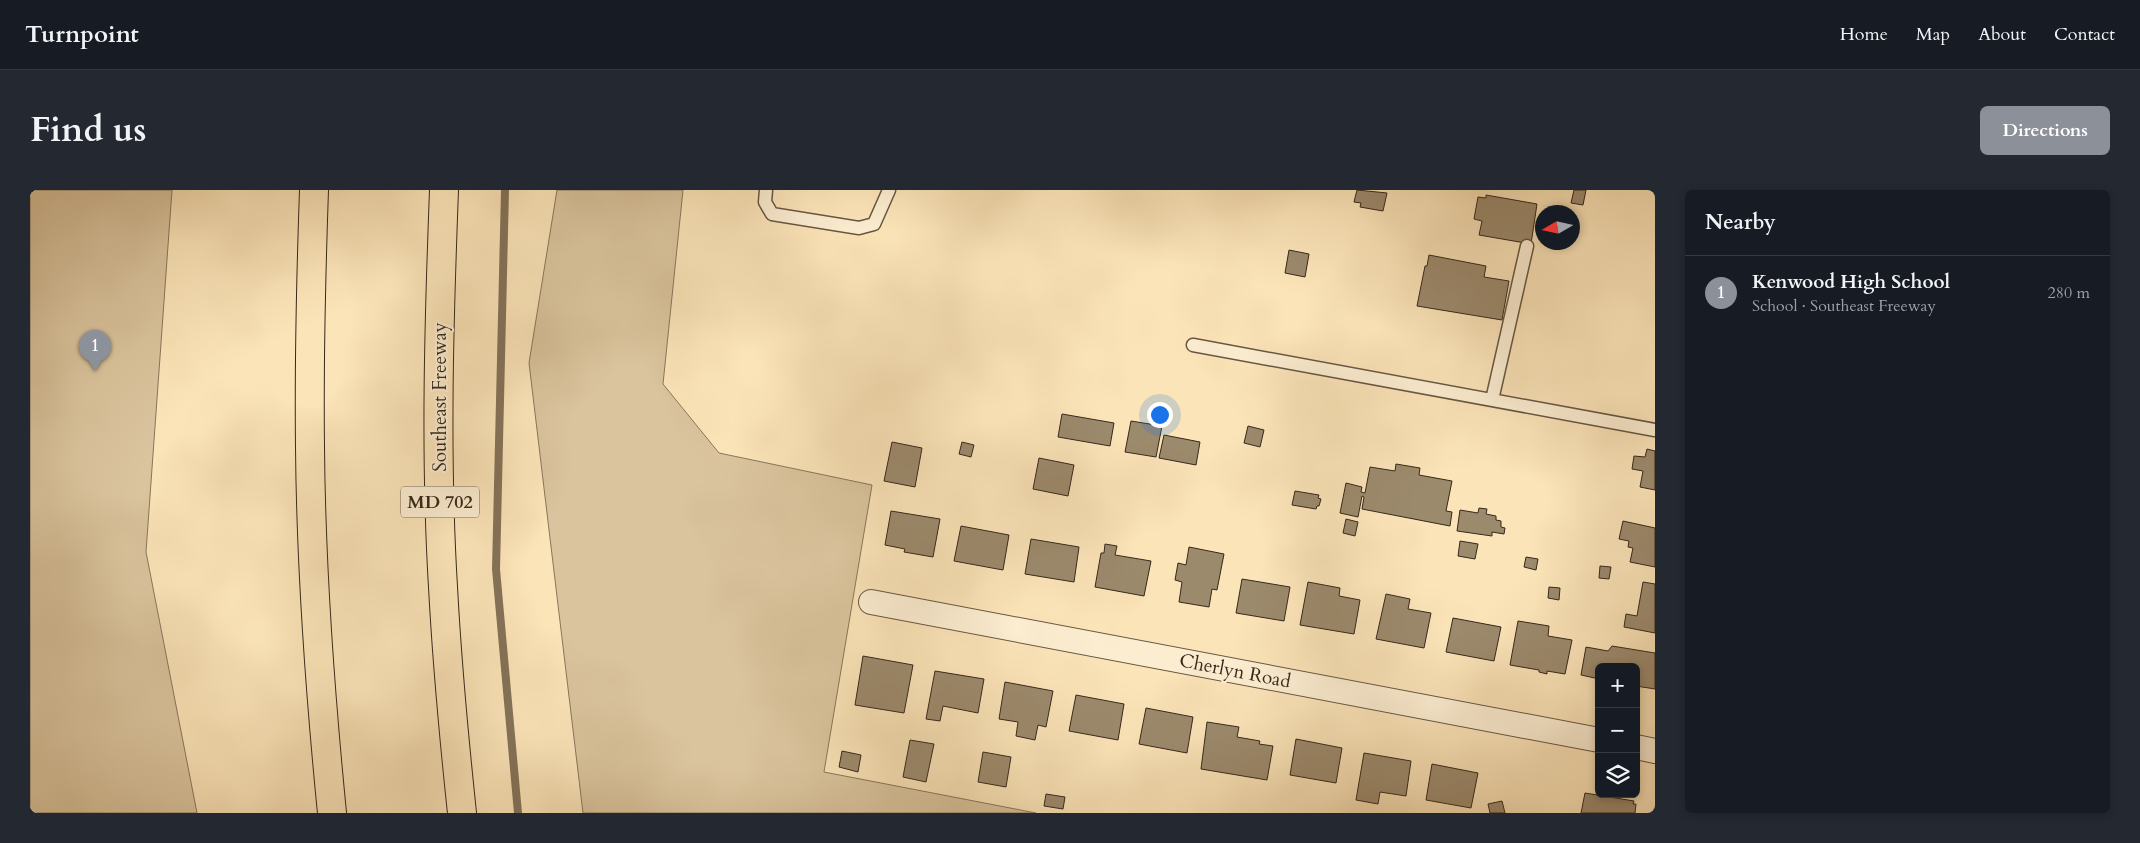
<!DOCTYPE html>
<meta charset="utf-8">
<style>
body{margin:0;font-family:Cardo,serif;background:#242831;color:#f1f3f6}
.controls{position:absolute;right:15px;bottom:15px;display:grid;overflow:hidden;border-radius:8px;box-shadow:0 2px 8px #0003}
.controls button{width:45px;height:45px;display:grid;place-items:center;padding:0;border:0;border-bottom:1px solid #363941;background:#171b24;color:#f1f3f6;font:25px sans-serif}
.compass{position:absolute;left:1505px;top:15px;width:45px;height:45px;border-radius:50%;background:#171b24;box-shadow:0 2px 8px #0003;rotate:261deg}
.you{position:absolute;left:1129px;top:224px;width:18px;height:18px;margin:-12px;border:4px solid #fff;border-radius:50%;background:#1a73e8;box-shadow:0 0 0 8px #1a73e833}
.badge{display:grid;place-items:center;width:32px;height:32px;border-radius:50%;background:#8c9099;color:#fff;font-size:16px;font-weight:700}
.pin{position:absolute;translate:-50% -41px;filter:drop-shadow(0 1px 2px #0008)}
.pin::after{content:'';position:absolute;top:26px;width:18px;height:15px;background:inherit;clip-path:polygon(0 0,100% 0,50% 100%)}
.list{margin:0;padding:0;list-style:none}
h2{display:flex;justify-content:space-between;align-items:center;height:65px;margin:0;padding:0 20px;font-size:21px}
h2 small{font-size:16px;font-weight:400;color:#9ea1a6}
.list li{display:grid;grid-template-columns:32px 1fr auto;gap:15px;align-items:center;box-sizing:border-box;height:75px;padding:0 20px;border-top:1px solid #363941}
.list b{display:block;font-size:19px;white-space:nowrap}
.list p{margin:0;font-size:16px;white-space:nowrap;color:#9ea1a6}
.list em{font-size:16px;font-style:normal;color:#9ea1a6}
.icon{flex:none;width:28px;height:28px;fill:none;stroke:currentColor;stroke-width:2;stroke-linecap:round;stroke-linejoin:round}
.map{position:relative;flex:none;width:1625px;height:623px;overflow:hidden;border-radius:8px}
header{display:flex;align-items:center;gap:30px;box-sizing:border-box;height:70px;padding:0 25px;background:#171b24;border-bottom:1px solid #363941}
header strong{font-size:24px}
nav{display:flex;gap:28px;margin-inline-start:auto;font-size:18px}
.intro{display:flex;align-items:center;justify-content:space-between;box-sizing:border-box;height:120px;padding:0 30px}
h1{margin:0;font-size:35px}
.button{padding:12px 22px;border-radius:8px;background:#8c9099;color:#fff;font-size:18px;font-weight:700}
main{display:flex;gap:30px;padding:0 30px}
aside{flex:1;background:#171b24;border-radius:8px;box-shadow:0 2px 8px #0003}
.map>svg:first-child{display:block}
.green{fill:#dac49d;stroke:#88765c}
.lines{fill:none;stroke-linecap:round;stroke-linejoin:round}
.stream{stroke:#847259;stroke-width:8}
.building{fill:#9c8a6d;stroke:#36281b}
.service-casing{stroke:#675742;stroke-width:15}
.minor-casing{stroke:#675742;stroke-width:26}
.motorway-casing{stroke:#36281b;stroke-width:30}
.service{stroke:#fcedd1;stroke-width:12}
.minor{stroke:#fcedd1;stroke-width:24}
.motorway{stroke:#fbe4b8;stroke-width:28}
.labels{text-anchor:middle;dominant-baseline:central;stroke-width:4.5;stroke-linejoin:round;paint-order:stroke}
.shield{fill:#fcedd1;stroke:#716352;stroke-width:1}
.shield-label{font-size:18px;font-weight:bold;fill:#36281b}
.street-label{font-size:19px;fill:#36281b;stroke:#fcedd1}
</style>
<header>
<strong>Turnpoint</strong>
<nav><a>Home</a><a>Map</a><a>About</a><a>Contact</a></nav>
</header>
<div class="intro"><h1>Find us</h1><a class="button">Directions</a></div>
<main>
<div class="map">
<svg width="1625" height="623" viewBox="0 0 1625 623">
<rect width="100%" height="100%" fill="#fbe4b8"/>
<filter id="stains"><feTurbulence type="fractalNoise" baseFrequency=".004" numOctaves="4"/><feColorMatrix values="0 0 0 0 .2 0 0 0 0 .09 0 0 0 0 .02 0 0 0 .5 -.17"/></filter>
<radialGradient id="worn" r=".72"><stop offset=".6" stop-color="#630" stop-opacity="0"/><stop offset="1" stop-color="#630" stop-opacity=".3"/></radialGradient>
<path class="green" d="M0 0H142L116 362 167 623H0Z
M527 0H653L633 194 689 263 842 295 794 582 1006 623H553L499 173Z"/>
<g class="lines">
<path class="stream" d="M475 0 466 379 488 623"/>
</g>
<path class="building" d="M1327 0 1357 3 1353 21 1330 17 1331 13 1324 12Z
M1544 0H1556L1553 15 1541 13Z
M1456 5 1507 14 1501 54 1449 45 1452 31 1444 29 1448 7 1456 8Z
M1259 60 1279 64 1275 87 1255 83Z
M1399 65 1456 76 1454 87 1479 91 1472 130 1387 116 1395 76H1397Z
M1032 224 1084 233 1080 256 1028 247Z
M1101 231 1132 236 1126 267 1095 262Z
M1218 236 1234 240 1230 257 1214 253Z
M1134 245 1170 252 1166 275 1129 268Z
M862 252 892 258 885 297 854 291Z
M932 252 944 255 941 267 929 264Z
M1617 259 1625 261V300L1610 297 1613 281 1602 279 1604 266 1615 267Z
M1009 268 1044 275 1038 306 1003 299Z
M1366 274 1390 278 1389 285 1422 291 1416 321 1422 322 1420 336 1332 319 1334 307 1332 306 1328 327 1310 323 1316 293 1332 297 1331 302 1335 303 1340 277 1365 281Z
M1265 301 1289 305 1288 308 1291 309 1289 316H1287L1286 319 1262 315Z
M1449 318 1457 319 1456 324 1466 326V330L1471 331V337L1475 338 1474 344 1462 342V346L1427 341 1430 320 1448 323Z
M861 321 910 329 903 367 874 362 875 359 855 355Z
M1316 329 1328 332 1325 346 1313 343Z
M1593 331 1625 338V377L1600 372 1603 358 1598 357 1599 351 1589 349Z
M931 336 979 345 973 380 924 371Z
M1001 349 1049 357 1044 392 995 384Z
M1430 351 1448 354 1445 369 1428 366Z
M1075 354 1087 356 1085 365 1121 371 1114 406 1065 397 1071 363H1074Z
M1159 357 1194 364 1187 400 1182 399 1179 417 1149 412 1152 392 1145 390 1148 373 1156 375Z
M1496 367 1508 369 1506 380 1494 377Z
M1570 376 1581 377 1579 389 1569 388Z
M1212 389 1260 397 1254 431 1206 423Z
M1278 392 1310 398 1309 406 1330 410 1324 444 1270 435Z
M1613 392 1625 394V443L1594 437 1596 424 1607 426Z
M1519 397 1530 398 1529 410 1518 408Z
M1356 404 1380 409 1378 419 1401 423 1394 458 1346 449Z
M1423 428 1471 437 1464 471 1416 462Z
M1488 431 1519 436 1518 446 1542 450 1535 484 1517 481V484L1509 482V480L1480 475Z
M1582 456 1625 463V499L1606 496V477H1569V489L1551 485 1556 457 1578 461Z
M833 466 883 475 874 523 825 515Z
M905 481 954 489 948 523 913 516 910 531 896 529Z
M975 492 1023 501 1016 537 1008 535 1005 550 986 546 988 532 969 529Z
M1046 505 1094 514 1088 550 1039 541Z
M1116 518 1163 527 1157 563 1109 554Z
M1177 532 1209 537 1207 547 1230 551 1229 554 1243 556 1237 590 1171 579Z
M1266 549 1312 558 1306 593 1260 585Z
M880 550 904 554 896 592 873 587Z
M812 561 831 565 828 582 809 577Z
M953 562 981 567 976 597 948 592Z
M1334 563 1381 571 1376 606 1350 602 1348 614 1326 610Z
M1402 574 1448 583 1441 618 1396 610Z
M1555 603 1604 611 1603 614H1606L1605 623H1551Z
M1016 604 1035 607 1033 619 1014 616Z
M1472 611 1475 623H1460L1458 614Z"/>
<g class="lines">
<g class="service-casing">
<path id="service" d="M736 0 735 12 742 24 829 38 844 34 859 0
M1163 155 1625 240
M1462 210 1497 56"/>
</g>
<g class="minor-casing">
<path id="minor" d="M841 412 1569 550
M1606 557 1625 561"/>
</g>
<g class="motorway-casing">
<path id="motorway" d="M284 0C281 86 279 171 280 257 281 379 290 502 302 623
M414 0C409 132 405 265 413 397 417 472 424 548 432 623"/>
</g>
<use href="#service" class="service"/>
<use href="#minor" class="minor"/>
<use href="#motorway" class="motorway"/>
</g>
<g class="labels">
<rect class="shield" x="371" y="296.5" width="78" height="31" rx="4"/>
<g class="shield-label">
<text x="410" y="312">MD 702</text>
</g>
<g class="street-label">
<text transform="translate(410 207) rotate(-90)">Southeast Freeway</text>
<text transform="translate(1205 481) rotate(11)">Cherlyn Road</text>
</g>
</g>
<rect width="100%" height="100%" filter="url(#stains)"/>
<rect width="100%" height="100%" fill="url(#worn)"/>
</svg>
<div class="controls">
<button>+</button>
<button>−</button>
<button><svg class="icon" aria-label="layers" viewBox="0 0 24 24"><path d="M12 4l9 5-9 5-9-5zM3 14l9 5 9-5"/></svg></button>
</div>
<svg class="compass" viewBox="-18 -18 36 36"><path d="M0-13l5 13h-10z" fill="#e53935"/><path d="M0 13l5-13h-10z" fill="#9ea1a6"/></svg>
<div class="you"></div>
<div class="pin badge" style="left:65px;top:181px">1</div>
</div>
<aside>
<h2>Nearby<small></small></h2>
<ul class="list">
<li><span class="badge">1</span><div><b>Kenwood High School</b><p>School · Southeast Freeway</p></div><em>280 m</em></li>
</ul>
</aside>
</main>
